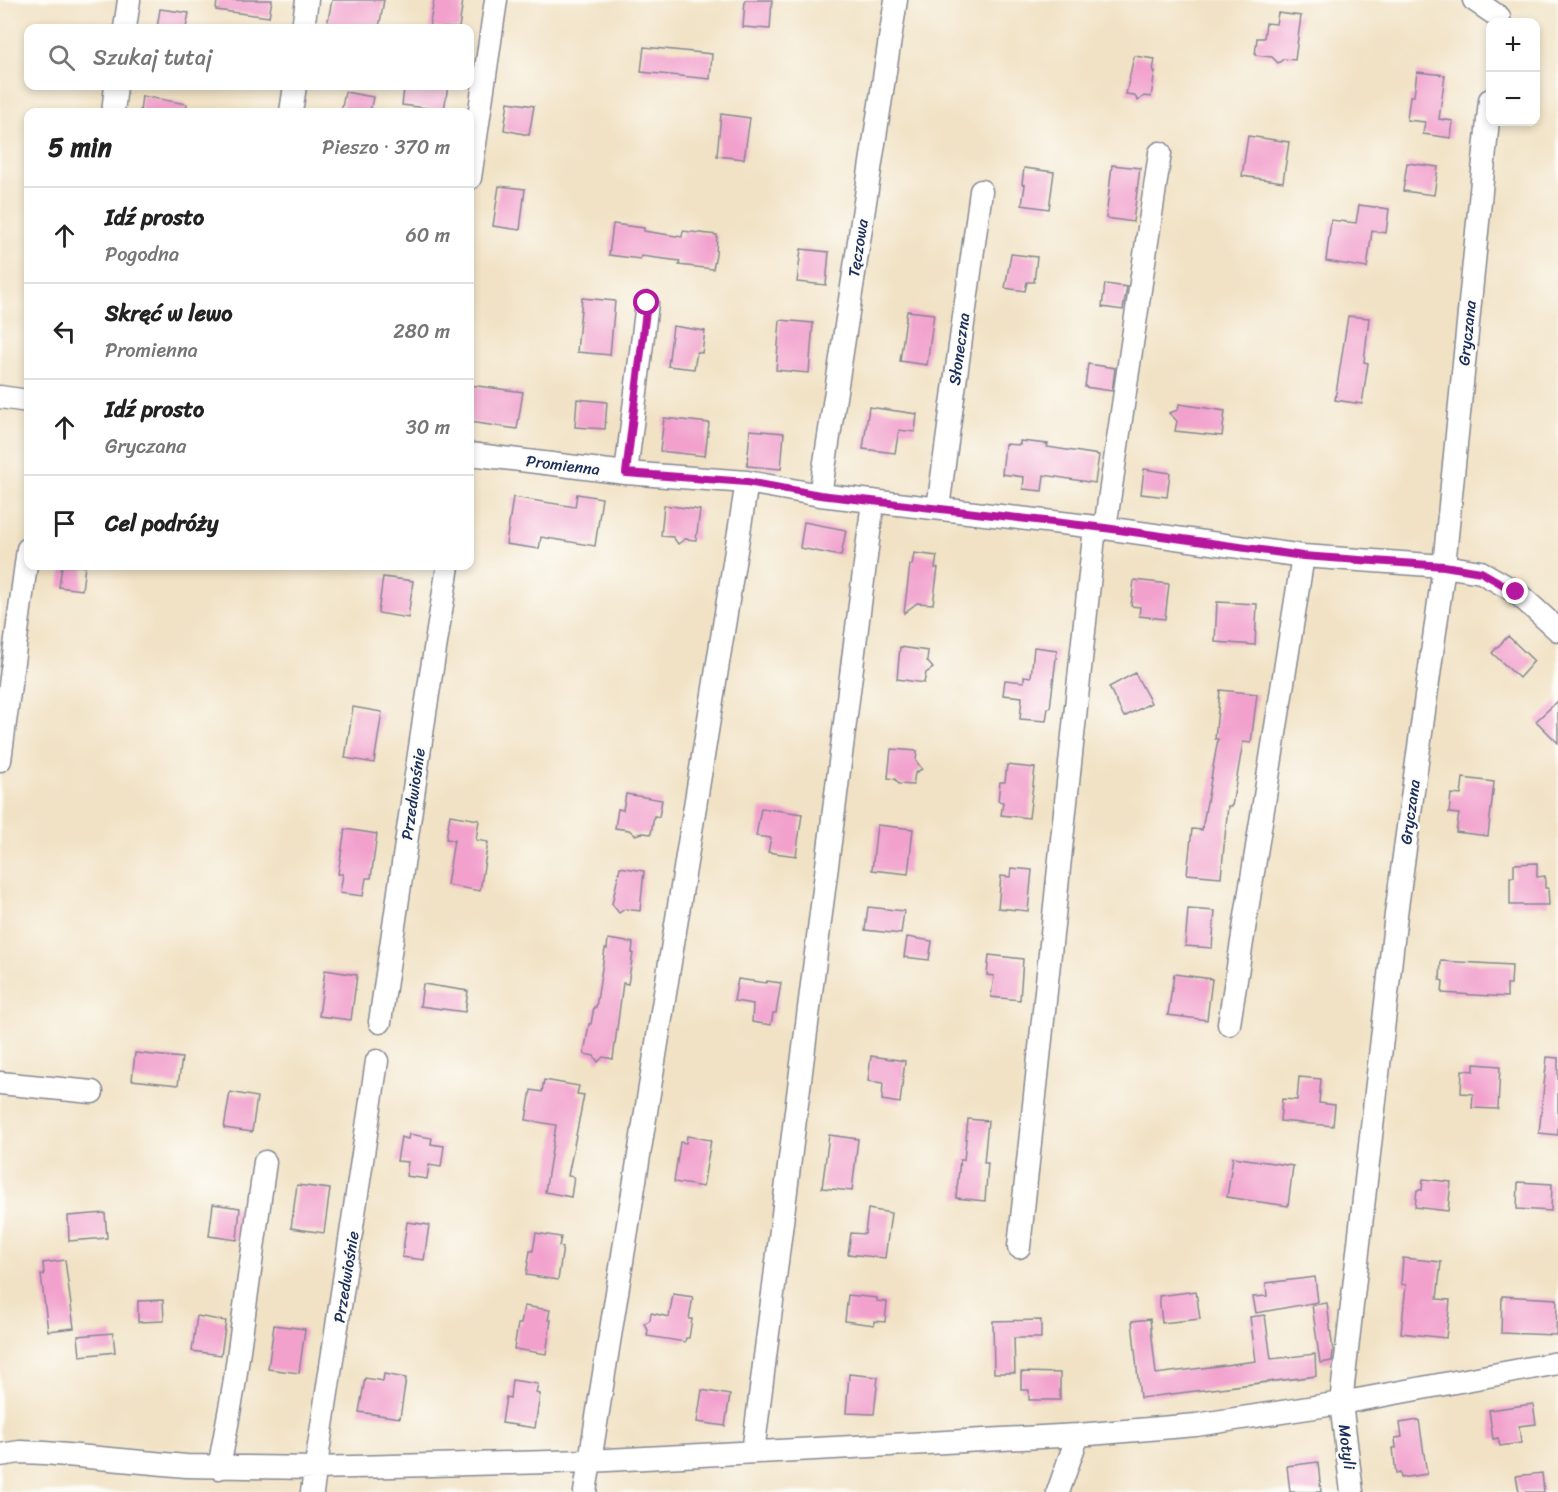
<!DOCTYPE html>
<html lang="pl">
<meta charset="utf-8">
<style>
body{margin:0;font-family:Sriracha,sans-serif;background:#f2f2f2;color:#222}
.controls{position:absolute;right:18px;top:18px;display:grid;overflow:hidden;border-radius:12px;box-shadow:0 3px 9px #0003}
.controls button{width:54px;height:54px;display:grid;place-items:center;padding:0;border:0;border-bottom:2px solid #e0e0e0;background:#fff;color:#222;font:30px sans-serif}
.stop{position:absolute;width:18px;height:18px;margin:-14px;border:4px solid #b5179e;border-radius:50%;background:#fff}
.stop.end{background:#b5179e;border-color:#fff;box-shadow:0 2px 6px #0008}
.list{margin:0;padding:0;list-style:none}
h2{display:flex;justify-content:space-between;align-items:center;height:78px;margin:0;padding:0 24px;font-size:26px}
h2 small{font-size:20px;font-weight:400;color:#767676}
.list li{display:grid;grid-template-columns:39px 1fr auto;gap:18px;align-items:center;box-sizing:border-box;height:96px;padding:0 24px;border-top:2px solid #e0e0e0}
.list b{display:block;font-size:22px;white-space:nowrap}
.list p{margin:0;font-size:20px;white-space:nowrap;color:#767676}
.list em{font-size:20px;font-style:normal;color:#767676}
.icon{flex:none;width:33px;height:33px;fill:none;stroke:currentColor;stroke-width:2;stroke-linecap:round;stroke-linejoin:round}
.map{position:relative;flex:none;width:1558px;height:1492px;overflow:hidden}
.search{position:absolute;background:#fff;box-shadow:0 3px 9px #0003;left:24px;top:24px;width:450px;height:66px;display:flex;align-items:center;gap:15px;box-sizing:border-box;padding:0 21px;border-radius:12px;color:#767676;font-size:22px}
.panel{position:absolute;background:#fff;box-shadow:0 3px 9px #0003;left:24px;top:108px;width:450px;height:462px;border-radius:12px}
.map>svg:first-child{display:block}
.building{fill:#f2a1cd}
.lines{fill:none;stroke-linecap:round;stroke-linejoin:round}
.minor-casing{stroke:#868892;stroke-width:25}
.minor{stroke:#fff;stroke-width:22}
.route{stroke:#b5179e;stroke-width:8}
.labels{text-anchor:middle;dominant-baseline:central;stroke-width:5;stroke-linejoin:round;paint-order:stroke}
.street-label{font-size:16px;fill:#1b2f5e;stroke:#fdfcf7}
</style>
<div class="map">
<svg width="1558" height="1492" viewBox="0 0 1558 1492">
<rect width="100%" height="100%" fill="#fdfcf7"/>
<filter id="ink" filterUnits="userSpaceOnUse"><feTurbulence type="fractalNoise" baseFrequency=".0167" numOctaves="2"/><feDisplacementMap in="SourceGraphic" scale="12" xChannelSelector="R" yChannelSelector="G"/><feConvolveMatrix kernelMatrix="1 2 1 2 8 2 1 2 1" color-interpolation-filters="sRGB"/></filter>
<filter id="wash" filterUnits="userSpaceOnUse"><feTurbulence type="fractalNoise" baseFrequency=".008" numOctaves="4" result="noise"/><feDisplacementMap in="SourceGraphic" scale="24" xChannelSelector="R" yChannelSelector="G"/><feGaussianBlur stdDeviation="1.35" result="paint"/><feColorMatrix in="noise" values="0 0 0 0 0 0 0 0 0 0 0 0 0 0 0 0 0 1.4 0 .05"/><feComposite in="paint" operator="in"/></filter>
<g filter="url(#wash)">
<rect width="100%" height="100%" fill="#f1e2c5"/>
<g id="blocks">
<path class="building" d="M217 0H272L269 17 216 10Z
M332 0H384L379 28H347L327 25Z
M434 0H463L459 28H429Z
M745 0H772L770 29 743 27Z
M160 9 189 13 186 28H157Z
M1278 13 1301 16 1295 60 1284 59 1278 63 1272 57 1255 55 1257 38H1264L1266 23 1276 24Z
M644 47 712 54 710 79 641 72Z
M1134 56 1155 59 1153 71H1155L1151 97 1144 96 1138 101 1134 95 1126 94Z
M1417 72 1445 75 1439 119 1453 121 1451 138 1423 134 1425 122 1407 120 1410 96H1414Z
M410 86H448L444 110 402 105 404 88 410 89Z
M345 92 373 97 370 112H341Z
M142 96 187 104 186 112H140Z
M508 102 534 106 529 135 504 130Z
M721 114 750 118 744 159 717 156Z
M1248 136 1289 142 1283 182 1242 176Z
M1407 163 1438 167 1434 195 1403 191Z
M1112 165 1140 168 1133 222 1106 218Z
M1024 168 1054 172 1049 209 1022 205 1025 185 1022 184Z
M499 186 525 189 520 230 493 226Z
M1359 205 1389 209 1386 233 1372 231 1367 268 1326 261 1331 220 1356 223Z
M613 224 644 228V231L682 237 683 231 717 235 716 255 713 269 679 265 680 261 641 256 640 259 609 255Z
M801 249 829 252 826 285 797 282Z
M1011 254 1037 257 1034 282H1027L1025 291 1005 288Z
M1105 284 1127 287 1123 310 1102 307Z
M582 298 615 301 610 355 577 352Z
M907 311 934 314 927 365 900 361Z
M1348 316 1369 318 1364 362 1368 363 1362 404 1335 400Z
M780 320 813 323 809 373 776 370Z
M673 326 705 331 702 353 697 352 694 369 668 366Z
M1088 364 1115 368 1112 391 1085 387Z
M470 385 523 392 517 429 470 422Z
M577 399 607 402 605 429 575 427Z
M1179 404 1225 411 1222 436 1175 431 1177 421 1169 413 1178 410Z
M869 407 917 414 915 432 899 430 895 453 863 449Z
M664 418 709 423 705 456 660 451Z
M750 430 784 433 781 469 747 466Z
M1020 441 1048 444 1047 447 1099 455 1095 483 1044 475 1042 491 1023 489 1024 477 1002 474 1005 444 1020 445Z
M1144 469 1170 473 1167 497 1141 494Z
M577 494 602 498 595 546 541 537 539 549 506 544 513 497 575 507Z
M664 505 700 510 696 540 685 539 678 544 673 537 661 536Z
M804 522 846 530 841 556 800 548Z
M914 553 937 556 935 568H938L933 604 917 603 904 613 910 565H912Z
M62 566H85L82 590 59 587Z
M383 577 413 581 408 618 378 613Z
M1134 580 1169 584 1165 619 1139 616 1140 607 1131 606Z
M1217 602 1257 604 1255 645 1215 642Z
M1508 636 1534 661 1519 678 1492 653Z
M900 647 928 651 927 661 933 668 926 673 924 683 897 679Z
M1034 647 1057 650 1050 708H1048L1046 721 1020 719 1022 697 1003 695 1005 680 1024 682V676L1031 677Z
M1135 673 1151 703 1124 717 1109 687Z
M1220 690 1257 694 1251 743 1243 742 1232 806H1228L1221 877 1187 874 1192 829 1202 830 1218 739H1215Z
M1558 701V743L1536 721Z
M353 707 382 712 374 763 345 758Z
M891 749 917 751 916 761 922 769 915 773 913 785 899 784 895 779 888 778Z
M1007 765 1035 768 1029 818 1001 815 1003 802 998 801 1000 782H1005Z
M1463 778 1494 782 1488 836 1456 832 1459 814 1449 813 1451 794 1461 795Z
M626 794 662 800 659 817 654 816 651 834 643 833 635 835 629 830 615 828 618 809 623 810Z
M761 808 802 814 796 856 768 852 771 838 756 836Z
M450 815 479 820 476 840 488 842 480 891 447 885 454 840 446 839Z
M877 825 913 829 908 874 872 870Z
M345 829 377 834 371 878H366L363 896 340 893 343 874H338Z
M1537 863V877L1545 876V888H1548L1549 905H1510V877H1514V864Z
M620 867 644 871 640 911 625 909 619 913 612 904Z
M1011 868 1032 870 1028 911 998 908 1001 876 1010 877Z
M868 907 904 911 901 934 865 930Z
M1188 909 1215 911 1212 948 1185 946Z
M907 937 932 941 929 960 904 957Z
M608 939 633 943 632 953H633L628 984 623 983 613 1059 603 1057 598 1062 594 1056 584 1054 589 1024H591L594 1007H596L605 949H607Z
M989 955 1023 959 1020 1000 991 997 994 976 987 975Z
M1441 961 1512 965 1511 985H1507V997L1442 993 1443 981 1440 980Z
M325 970 357 975 351 1020 319 1016Z
M1174 974 1212 979 1207 1020 1168 1015Z
M738 979 766 983 767 981 781 983 776 1013H773L771 1025 752 1022 753 1004 734 1001Z
M423 984 468 991 465 1012 420 1006Z
M135 1053 182 1058 178 1085 132 1080Z
M871 1056 905 1061 900 1103 882 1100 883 1083 868 1081Z
M1547 1057 1558 1058V1135L1539 1133Z
M1474 1064 1500 1066 1498 1109 1472 1108 1473 1094 1461 1093 1462 1070 1474 1071Z
M1299 1077 1321 1079 1319 1103 1335 1105 1333 1126 1280 1121 1282 1099 1297 1100Z
M544 1080 579 1086 577 1094 584 1095 568 1176 574 1177 571 1197 545 1192 556 1125 526 1120 531 1090 542 1092Z
M230 1092 257 1097 252 1132 224 1128Z
M968 1119 988 1121 984 1163H988L985 1201 956 1198 960 1160H964Z
M409 1134 432 1138 431 1144 444 1146 441 1167 429 1165 427 1179 406 1176 408 1162 397 1161 401 1137 408 1139Z
M829 1135 858 1139 852 1191 822 1188Z
M687 1136 711 1140 703 1187 674 1182 680 1142 686 1143Z
M1233 1157 1293 1166 1288 1206 1227 1197Z
M1423 1179 1451 1182 1448 1211 1415 1207 1417 1190H1422Z
M1518 1182 1552 1184 1551 1211 1517 1209Z
M297 1185 330 1189 324 1233 291 1228Z
M213 1204 240 1208 237 1240 209 1236Z
M868 1209 891 1213 885 1258 848 1254 851 1233 865 1234Z
M105 1213 107 1238 69 1241 68 1216Z
M407 1222 429 1225 424 1260 402 1257Z
M536 1233 561 1237 559 1246 563 1247 558 1280 526 1275 530 1251H533Z
M1403 1258 1441 1262 1437 1299 1450 1300 1446 1338 1401 1333 1406 1285 1401 1284Z
M65 1260 74 1328 48 1331 41 1275H44L43 1263Z
M1315 1277 1318 1302 1256 1313 1253 1297 1267 1296 1266 1283Z
M1196 1291 1200 1319 1162 1323 1159 1296Z
M673 1294 693 1297 689 1319H692L689 1338H686L685 1342 647 1336 648 1330 644 1324 650 1320 651 1313 669 1317Z
M848 1295 877 1298V1301L887 1302 885 1322 874 1321V1325L845 1321Z
M1502 1296 1557 1299 1556 1335 1501 1333Z
M163 1300 164 1321 138 1322V1301Z
M1327 1303 1333 1351 1332 1361 1320 1363 1312 1305Z
M524 1306 550 1310 548 1320H551L546 1354 514 1349 518 1324H521Z
M1265 1315 1271 1359 1315 1354 1316 1376 1140 1398 1132 1321 1150 1319 1156 1374 1256 1361 1250 1317Z
M197 1316 226 1321 221 1355 192 1351Z
M1041 1320V1338H1014L1015 1373H994L993 1321Z
M274 1325 305 1329 299 1373 268 1369Z
M113 1333 115 1352 80 1356 78 1336Z
M1021 1372 1060 1373V1400H1029V1390H1021Z
M384 1374 406 1378 400 1418 359 1412 365 1378 383 1381Z
M849 1374 878 1377 874 1414 846 1413Z
M512 1380 538 1384 536 1393 540 1394 535 1428 502 1423 506 1397 510 1398Z
M702 1390 730 1395 725 1426 697 1422Z
M1533 1404 1536 1424 1519 1426 1521 1443 1500 1446 1498 1438 1493 1439 1489 1410Z
M1419 1420 1427 1474 1401 1478 1400 1473 1396 1474 1393 1448H1396L1395 1438 1402 1437 1400 1423Z
M1318 1462 1321 1492H1290L1287 1466Z
M1542 1473 1544 1492H1519L1516 1476Z"/>
</g>
</g>
<g filter="url(#ink)">
<use href="#blocks" fill-opacity="0" stroke="#868892" stroke-width="1.5"/>
<g class="lines">
<g class="minor-casing">
<path id="minor" d="M1474 0 1499 17
M125 28 129 0
M303 28 307 0
M113 112 116 86
M291 112 295 86
M470 178 496 0
M0 397 28 401
M470 454 626 473 747 482 820 495 1105 528 1303 556 1444 566 1481 572 1516 592 1558 630
M626 473 647 303
M820 495 896 0
M938 508 981 191
M1105 528 1160 153
M0 760 28 549
M380 1022 425 713 448 566
M1229 1024 1303 556
M0 1083 92 1092
M1019 1247 1095 527
M753 1452 873 501
M0 1455 20 1452 45 1453 186 1466 316 1468 589 1461 1078 1435 1196 1425 1341 1403 1558 1363
M219 1468 234 1386 265 1162
M312 1492 377 1061
M585 1492 747 482
M1058 1492 1078 1435
M1352 1492 1341 1403 1396 914 1444 566 1490 100"/>
</g>
<use href="#minor" class="minor"/>
</g>
</g>
<g class="lines" filter="url(#ink)">
<path class="route" d="M647 303 626 473 747 482 820 495 1105 528 1303 556 1444 566 1481 572 1516 592"/>
</g>
<g class="labels">
<g class="street-label">
<text transform="translate(858 248) rotate(-81)">Tęczowa</text>
<text transform="translate(1467 333) rotate(-84)">Gryczana</text>
<text transform="translate(959 349) rotate(-82)">Słoneczna</text>
<text transform="translate(563 465) rotate(7)">Promienna</text>
<text transform="translate(413 794) rotate(-82)">Przedwiośnie</text>
<text transform="translate(1410 812) rotate(-82)">Gryczana</text>
<text transform="translate(346 1277) rotate(-81)">Przedwiośnie</text>
<text transform="translate(1347 1447) rotate(83)">Motyli</text>
</g>
</g>
</svg>
<div class="controls">
<button>+</button>
<button>−</button>
</div>
<div class="stop" style="left:647px;top:303px"></div>
<div class="stop end" style="left:1516px;top:592px"></div>
<div class="search"><svg class="icon" aria-label="search" viewBox="0 0 24 24"><circle cx="10" cy="10" r="6"/><path d="M15 15l6 6"/></svg>Szukaj tutaj</div>
<section class="panel">
<h2>5 min<small>Pieszo · 370 m</small></h2>
<ul class="list">
<li><svg class="icon" aria-label="ahead" viewBox="0 0 24 24"><path d="M12 20V5M6 11l6-6 6 6"/></svg><div><b>Idź prosto</b><p>Pogodna</p></div><em>60 m</em></li>
<li><svg class="icon" aria-label="left" viewBox="0 0 24 24"><path d="M17 20v-9H6M10 6l-5 5 5 5"/></svg><div><b>Skręć w lewo</b><p>Promienna</p></div><em>280 m</em></li>
<li><svg class="icon" aria-label="ahead" viewBox="0 0 24 24"><path d="M12 20V5M6 11l6-6 6 6"/></svg><div><b>Idź prosto</b><p>Gryczana</p></div><em>30 m</em></li>
<li><svg class="icon" aria-label="arrive" viewBox="0 0 24 24"><path d="M6 21V4h12l-3 4 3 4H6"/></svg><div><b>Cel podróży</b></div></li>
</ul>
</section>
</div>
